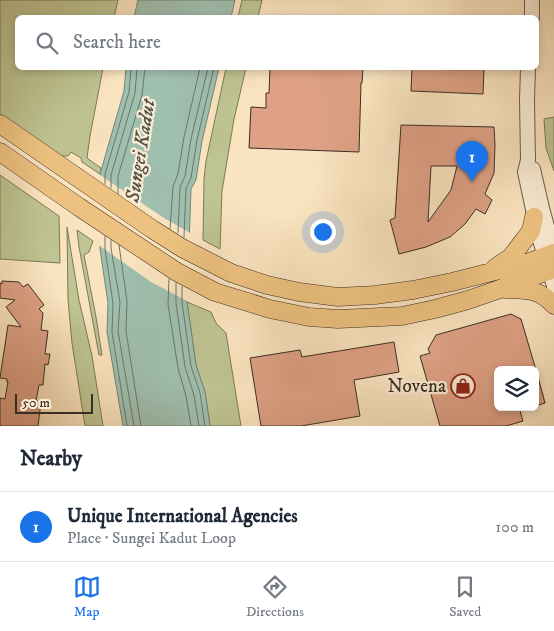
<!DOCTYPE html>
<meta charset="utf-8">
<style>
body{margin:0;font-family:"IM FELL DW Pica",serif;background:#f6f6f7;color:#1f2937}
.controls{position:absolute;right:15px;bottom:15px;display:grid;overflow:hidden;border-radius:8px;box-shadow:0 2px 8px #0003}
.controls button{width:45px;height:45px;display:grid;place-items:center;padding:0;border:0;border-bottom:1px solid #e0e1e3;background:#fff;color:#1f2937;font:25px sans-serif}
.scale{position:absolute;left:15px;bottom:12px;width:78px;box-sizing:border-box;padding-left:5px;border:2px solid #392e24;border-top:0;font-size:14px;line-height:18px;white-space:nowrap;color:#392e24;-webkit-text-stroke:4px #fcedd6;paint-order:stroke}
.you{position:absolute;left:322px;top:231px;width:18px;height:18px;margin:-12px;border:4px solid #fff;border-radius:50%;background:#1a73e8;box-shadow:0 0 0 8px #1a73e833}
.badge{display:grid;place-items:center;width:32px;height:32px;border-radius:50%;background:#1a73e8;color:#fff;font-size:16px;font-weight:700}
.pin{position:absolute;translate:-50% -41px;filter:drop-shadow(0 1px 2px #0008)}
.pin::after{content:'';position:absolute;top:26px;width:18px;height:15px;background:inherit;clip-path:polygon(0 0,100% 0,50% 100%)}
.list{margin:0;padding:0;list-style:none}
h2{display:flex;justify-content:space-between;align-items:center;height:65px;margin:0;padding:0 20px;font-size:21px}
h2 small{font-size:16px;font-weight:400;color:#747a83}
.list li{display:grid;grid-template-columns:32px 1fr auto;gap:15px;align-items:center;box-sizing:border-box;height:70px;padding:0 20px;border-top:1px solid #e0e1e3}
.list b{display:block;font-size:19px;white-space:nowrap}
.list p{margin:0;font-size:16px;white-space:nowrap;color:#747a83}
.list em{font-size:16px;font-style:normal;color:#747a83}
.icon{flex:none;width:28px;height:28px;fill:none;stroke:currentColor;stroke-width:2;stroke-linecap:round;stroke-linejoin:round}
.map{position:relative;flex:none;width:554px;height:426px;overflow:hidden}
.search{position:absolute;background:#fff;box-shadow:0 2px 8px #0003;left:15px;right:15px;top:15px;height:55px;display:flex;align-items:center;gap:12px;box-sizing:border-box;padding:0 18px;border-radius:8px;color:#747a83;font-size:19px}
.sheet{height:135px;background:#fff}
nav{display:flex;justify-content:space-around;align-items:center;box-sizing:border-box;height:70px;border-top:1px solid #e0e1e3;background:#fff;font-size:14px;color:#747a83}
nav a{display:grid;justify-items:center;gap:2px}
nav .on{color:#1a73e8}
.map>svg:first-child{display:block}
.green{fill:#bec492;stroke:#7c795b}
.water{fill:#9fbfaf;stroke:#768577}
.pier{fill:#fae4c0}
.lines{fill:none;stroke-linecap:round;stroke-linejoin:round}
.shore{stroke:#6c766a;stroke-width:1}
.building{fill:#dea185;stroke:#392e24;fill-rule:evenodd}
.minor-casing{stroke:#695c4b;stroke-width:16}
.major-casing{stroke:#392e24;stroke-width:19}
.minor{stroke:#fcedd6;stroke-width:14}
.major{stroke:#edc280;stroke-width:18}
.labels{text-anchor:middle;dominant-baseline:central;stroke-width:4.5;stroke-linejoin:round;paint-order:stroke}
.poi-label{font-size:19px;fill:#392e24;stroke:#fcedd6;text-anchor:end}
.water-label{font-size:20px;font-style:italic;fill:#525247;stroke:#fcedd6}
</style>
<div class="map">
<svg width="554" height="426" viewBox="0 0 554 426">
<rect width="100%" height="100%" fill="#fae4c0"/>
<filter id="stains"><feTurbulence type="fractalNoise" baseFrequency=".004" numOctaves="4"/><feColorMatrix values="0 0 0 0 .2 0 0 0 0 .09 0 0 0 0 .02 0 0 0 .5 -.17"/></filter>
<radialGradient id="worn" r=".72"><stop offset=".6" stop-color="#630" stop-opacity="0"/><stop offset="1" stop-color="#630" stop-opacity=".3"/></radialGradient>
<path class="green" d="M0 0H118L114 17 18 18V68H103L90 136 87 158 101 168 100 174 82 162 81 158 71 152 68 156H59L0 115Z
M242 0H262L258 17H238Z
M226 68H246L234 119 222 191 220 249 203 240 204 179 206 161Z
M554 117V171L546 148 544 119Z
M0 175 59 216 60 263 0 259Z
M67 227 79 300 92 356 103 426H85L72 343 68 300Z
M77 230 93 241 89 252 84 255 96 317 102 355H99L79 247Z
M187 302 211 312 216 323 226 333 241 426H210L205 392 196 365Z"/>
<path class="water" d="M138 0H235L231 17H134Z
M126 68H219L202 141 196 180 191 189 187 302 196 365 205 392 210 426H123L107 332 108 303 100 249V174L124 91Z"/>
<path class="pier" d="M97 173 164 218 192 234 189 302 151 282 97 244Z"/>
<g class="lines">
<path class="shore" d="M105 184V174L129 92 131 68
M111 188V175L135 93 137 68
M118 194V176L142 95 145 68
M170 229 173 186 178 174 184 137 200 68
M178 233 180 187 185 176 191 139 208 68
M105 236V249L113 303 112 332 127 426
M184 237 186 188 191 178 197 140 214 68
M111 240V248L120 302 118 331 134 426
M119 245 127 301 126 331 141 426
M169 279 168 304 178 368 186 396 191 426
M176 283V303L185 367 194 395 199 426
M182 286V302L191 366 200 393 205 426"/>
</g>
<path class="building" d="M270 68H363L362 83H361L359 152 249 148 251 107 266 108V93H269Z
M412 68H484L483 94 411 91Z
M401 125 494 127 495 145 494 173 485 194 492 200 485 214 476 209 465 224 450 237 426 247 399 254 390 220 395 218ZM431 166H457L451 190 428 222Z
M2 281 19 282 23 287 28 284 44 305 39 309 43 313 41 330 48 331 45 354H50L48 365 45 364 43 385H39L36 401 41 402 38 426H0V398L5 399 8 382H7V379L0 378 8 325 21 327 6 307 15 300 0 298V283L2 284Z
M511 314 521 319 536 370H498V407H519L523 421 506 426H440L420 356 430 353 428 349 436 335Z
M394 342 399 372 354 380 360 416 301 426H261L250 358 300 350 302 357Z
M535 377H538L545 403 535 406Z"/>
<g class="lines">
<g class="minor-casing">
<path id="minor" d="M532 18V0
M528 68 527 100 528 160 525 172 539 237 554 286
M533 169 542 208 554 252"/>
</g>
<g class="major-casing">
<path id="major" d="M0 124 152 229 182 248 231 273 267 285 299 292 338 297 375 295 413 290 452 282 527 263 554 253
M0 152 79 207 177 272 215 292 270 309 309 317 338 319 402 316 435 309 468 300 500 289 519 281 554 269
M495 268 511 257 531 231 534 217
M505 289C526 290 538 288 554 305"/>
</g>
<use href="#minor" class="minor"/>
<use href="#major" class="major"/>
</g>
<defs>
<g id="shop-ring" transform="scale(1.25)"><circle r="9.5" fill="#fcedd6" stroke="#8f2418" stroke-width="1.5"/><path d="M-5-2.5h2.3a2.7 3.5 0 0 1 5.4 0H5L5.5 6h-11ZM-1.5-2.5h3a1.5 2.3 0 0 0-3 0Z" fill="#8f2418"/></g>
</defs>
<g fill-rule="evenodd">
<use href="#shop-ring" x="463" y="386"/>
</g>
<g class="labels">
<g class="poi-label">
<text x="446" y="386">Novena</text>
</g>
<g class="water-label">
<text transform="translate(141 151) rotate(-81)">Sungei Kadut</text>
</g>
</g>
<rect width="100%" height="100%" filter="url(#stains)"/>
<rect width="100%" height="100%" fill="url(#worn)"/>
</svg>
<div class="controls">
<button><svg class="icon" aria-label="layers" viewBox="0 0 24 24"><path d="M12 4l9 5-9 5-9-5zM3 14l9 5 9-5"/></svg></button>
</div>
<div class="scale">50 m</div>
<div class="you"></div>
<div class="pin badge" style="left:472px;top:182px">1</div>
<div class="search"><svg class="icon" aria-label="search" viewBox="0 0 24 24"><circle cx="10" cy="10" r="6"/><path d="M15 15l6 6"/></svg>Search here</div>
</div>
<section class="sheet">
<h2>Nearby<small></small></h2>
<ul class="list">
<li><span class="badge">1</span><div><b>Unique International Agencies</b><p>Place · Sungei Kadut Loop</p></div><em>100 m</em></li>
</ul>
</section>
<nav>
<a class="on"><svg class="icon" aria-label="map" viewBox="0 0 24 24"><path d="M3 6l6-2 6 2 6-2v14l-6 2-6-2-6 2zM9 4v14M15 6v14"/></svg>Map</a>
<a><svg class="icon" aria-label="directions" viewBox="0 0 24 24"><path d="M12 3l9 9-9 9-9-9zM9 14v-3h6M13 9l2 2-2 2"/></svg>Directions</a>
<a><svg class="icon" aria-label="saved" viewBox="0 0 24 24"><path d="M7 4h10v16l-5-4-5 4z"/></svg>Saved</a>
</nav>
